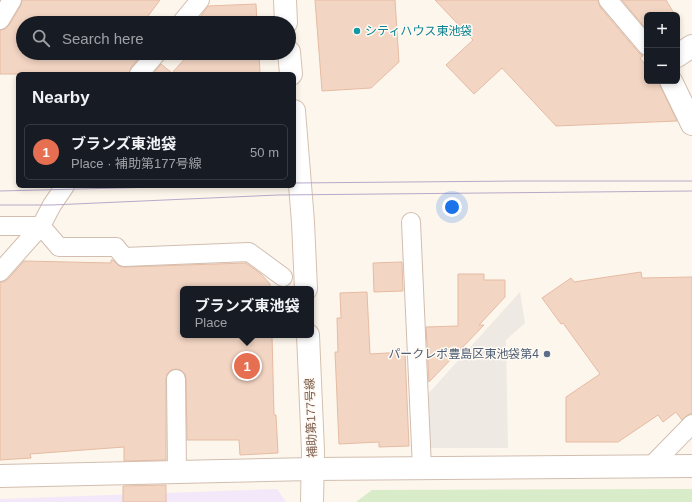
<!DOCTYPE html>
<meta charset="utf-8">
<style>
body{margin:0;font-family:Arial,"Noto Sans JP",sans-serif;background:#20242c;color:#f1f3f6}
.controls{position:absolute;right:12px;top:12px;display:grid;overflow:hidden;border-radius:6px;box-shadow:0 2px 6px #0003}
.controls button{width:36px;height:36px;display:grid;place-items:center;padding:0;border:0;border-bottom:1px solid #363941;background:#171b24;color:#f1f3f6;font:20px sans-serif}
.you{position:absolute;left:452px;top:207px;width:14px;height:14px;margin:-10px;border:3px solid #fff;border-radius:50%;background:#1a73e8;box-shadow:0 0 0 6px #1a73e833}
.badge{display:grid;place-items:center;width:26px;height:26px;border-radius:50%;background:#e76f51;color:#fff;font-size:13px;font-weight:700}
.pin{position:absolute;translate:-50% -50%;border:2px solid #fff;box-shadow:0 1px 4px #0006}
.popup{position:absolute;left:180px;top:286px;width:134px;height:52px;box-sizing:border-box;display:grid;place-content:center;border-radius:6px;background:#171b24;filter:drop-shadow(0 1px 3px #0005);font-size:13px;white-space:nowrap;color:#9ea1a6}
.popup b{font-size:15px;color:#f1f3f6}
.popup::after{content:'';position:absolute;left:50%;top:100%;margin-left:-8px;border:8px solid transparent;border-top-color:#171b24}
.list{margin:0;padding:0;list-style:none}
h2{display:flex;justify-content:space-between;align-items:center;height:52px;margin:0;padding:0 16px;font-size:17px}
h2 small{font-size:13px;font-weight:400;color:#9ea1a6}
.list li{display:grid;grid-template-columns:26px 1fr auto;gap:12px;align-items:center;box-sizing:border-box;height:56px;margin:0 8px 8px;padding:0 8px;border:1px solid #363941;border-radius:6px}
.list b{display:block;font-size:15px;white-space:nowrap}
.list p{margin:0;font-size:13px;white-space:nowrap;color:#9ea1a6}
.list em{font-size:13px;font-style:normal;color:#9ea1a6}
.icon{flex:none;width:22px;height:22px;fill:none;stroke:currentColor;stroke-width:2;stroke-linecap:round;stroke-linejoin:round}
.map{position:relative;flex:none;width:692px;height:502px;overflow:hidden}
.search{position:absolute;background:#171b24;box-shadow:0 2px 6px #0003;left:16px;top:16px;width:280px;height:44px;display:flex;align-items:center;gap:10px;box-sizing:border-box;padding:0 14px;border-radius:22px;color:#9ea1a6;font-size:15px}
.panel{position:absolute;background:#171b24;box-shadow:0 2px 6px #0003;left:16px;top:72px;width:280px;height:116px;border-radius:6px}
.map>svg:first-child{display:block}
.industrial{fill:#efe9e4}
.education{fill:#f3e8fa}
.green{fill:#d8ecc9}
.building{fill:#f3d5c3;stroke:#e6bba3}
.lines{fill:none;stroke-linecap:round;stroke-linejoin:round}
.lane-casing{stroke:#d1beb0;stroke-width:20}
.street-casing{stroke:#d1beb0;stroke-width:24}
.secondary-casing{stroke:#d6c0b0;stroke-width:24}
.lane{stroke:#fff;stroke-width:18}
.street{stroke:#fff;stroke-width:22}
.secondary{stroke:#fff;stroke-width:22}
.tram{stroke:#b9a8c9;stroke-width:1}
.culture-dot{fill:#0f9aa8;stroke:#fffaf3;stroke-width:1.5}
.service-dot{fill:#5c6f8a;stroke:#fffaf3;stroke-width:1.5}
.labels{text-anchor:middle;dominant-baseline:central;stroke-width:3;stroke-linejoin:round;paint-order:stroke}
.culture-label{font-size:12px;fill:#0d838f;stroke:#fffaf3;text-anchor:start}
.service-label{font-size:12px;fill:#4e5e75;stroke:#fffaf3;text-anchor:end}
.street-label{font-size:12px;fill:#7a5c4d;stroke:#fffaf3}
</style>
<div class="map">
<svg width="692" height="502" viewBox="0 0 692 502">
<rect width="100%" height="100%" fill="#fdf6ec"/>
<path class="industrial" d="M520 292 525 323 506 340 508 448H429L427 395Z"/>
<path class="education" d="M277 489 286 502H0V499Z"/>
<path class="green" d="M692 489V502H356L372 490Z"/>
<path class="building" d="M22 0H160L143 23H23V53H143L131 67 129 74H0V30L5 29 9 25 21 5Z
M315 0H395L399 62 371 88 322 91Z
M435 0H598L600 7 639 53 643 56 640 58 647 67V81H658L677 121 556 126 502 68 474 94 446 65 473 40Z
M622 0H666L675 15H647V30Z
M256 4 257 23H201V16L208 6Z
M190 53H259L260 74H153L161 64 172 73Z
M111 260H113L119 266 124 267 246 263 261 274 270 284V289H183V335H272L274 415H276L278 453 240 455 239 440H187L186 378 185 374 181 370 176 369 171 370 167 374 166 379V460L124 461V447L30 454 31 458 0 460V282H4L8 279 24 261 111 263Z
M402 262 403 291 374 292 373 263Z
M641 272 642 278 692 277V414H689L682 420 676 412 663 422 658 415 618 442H566V397L600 374 563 323 561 324 542 298 571 278 574 282Z
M458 274H484V280H505V297L479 325H484L429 382 426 327 458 326Z
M367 292 370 354 405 352 409 446 379 447V442L339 444 335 352H338L337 318H341L340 293Z
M166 485V502H123V486Z"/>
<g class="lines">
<g class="lane-casing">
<path id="lane" d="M608 0 647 46
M0 20 12 0
M181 23 200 0
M139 74 157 53
M411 222 422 468
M0 226H41L59 247H116L124 257 249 252 283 277
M0 272 41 226 52 205 65 186
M176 379 177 472
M651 466 692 424"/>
</g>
<g class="street-casing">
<path id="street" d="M677 56 692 46
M671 81 692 124
M0 476 312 469 692 466"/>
</g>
<g class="secondary-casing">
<path id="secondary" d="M285 0 286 23
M289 52 291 74
M294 111 303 222 306 289
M308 335 313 451 312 502"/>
</g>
<use href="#lane" class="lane"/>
<use href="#street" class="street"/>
<use href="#secondary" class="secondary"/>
<path class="tram" d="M294 183 521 181H692
M0 191 199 186
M0 205H52L278 195 692 191"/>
</g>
<circle class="culture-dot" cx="357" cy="31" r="4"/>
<circle class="service-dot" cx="547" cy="354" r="4"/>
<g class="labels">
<g class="culture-label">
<text x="365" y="31">シティハウス東池袋</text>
</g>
<g class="service-label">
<text x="539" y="354">パークレポ豊島区東池袋第4</text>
</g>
<g class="street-label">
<text transform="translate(311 418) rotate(-92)">補助第177号線</text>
</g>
</g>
</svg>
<div class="controls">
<button>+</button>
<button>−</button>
</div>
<div class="you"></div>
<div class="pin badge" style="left:247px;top:366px">1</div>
<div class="popup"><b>ブランズ東池袋</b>Place</div>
<div class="search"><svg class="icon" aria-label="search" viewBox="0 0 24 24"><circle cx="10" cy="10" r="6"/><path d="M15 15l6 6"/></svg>Search here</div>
<section class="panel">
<h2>Nearby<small></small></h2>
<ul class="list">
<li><span class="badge">1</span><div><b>ブランズ東池袋</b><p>Place · 補助第177号線</p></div><em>50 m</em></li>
</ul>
</section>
</div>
